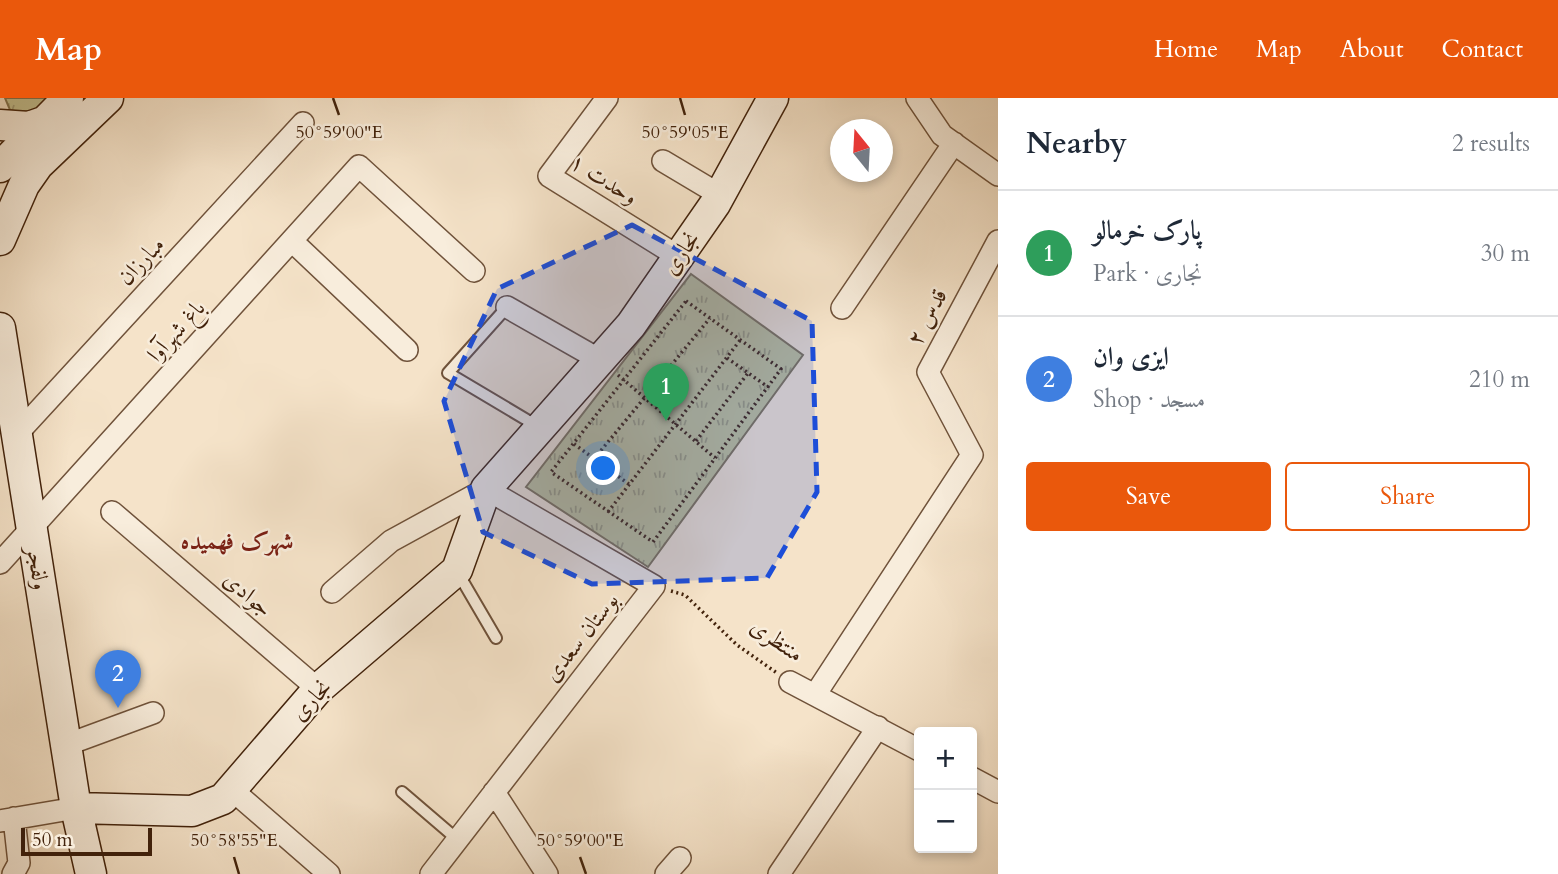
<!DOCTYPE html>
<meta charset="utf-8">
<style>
body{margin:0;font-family:Cardo,Amiri,serif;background:#f2f2f3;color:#1f2937}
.controls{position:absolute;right:21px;bottom:21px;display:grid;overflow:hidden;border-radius:7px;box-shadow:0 4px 10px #0003}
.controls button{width:63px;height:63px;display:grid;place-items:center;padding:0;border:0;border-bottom:2px solid #e0e1e3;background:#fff;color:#1f2937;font:35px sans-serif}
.compass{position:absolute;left:830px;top:21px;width:63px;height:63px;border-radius:50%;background:#fff;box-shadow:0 4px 10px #0003;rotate:342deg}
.scale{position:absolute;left:21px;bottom:18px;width:131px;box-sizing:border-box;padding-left:7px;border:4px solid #42220b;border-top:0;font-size:19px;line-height:24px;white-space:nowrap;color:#42220b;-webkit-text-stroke:5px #f8eddc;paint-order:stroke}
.you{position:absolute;left:604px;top:371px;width:24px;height:24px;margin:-18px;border:5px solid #fff;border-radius:50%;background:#1a73e8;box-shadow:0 0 0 10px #1a73e833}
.badge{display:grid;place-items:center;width:46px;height:46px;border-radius:50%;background:#ea580c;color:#fff;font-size:23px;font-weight:700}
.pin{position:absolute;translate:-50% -58px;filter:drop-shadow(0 2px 4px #0008)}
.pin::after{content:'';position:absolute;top:37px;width:24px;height:21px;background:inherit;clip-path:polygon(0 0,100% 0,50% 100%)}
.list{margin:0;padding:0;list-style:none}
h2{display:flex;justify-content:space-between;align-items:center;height:91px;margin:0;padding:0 28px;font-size:30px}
h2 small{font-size:23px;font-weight:400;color:#747a83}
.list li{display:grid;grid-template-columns:46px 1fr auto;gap:21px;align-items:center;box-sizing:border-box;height:126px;padding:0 28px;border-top:2px solid #e0e1e3}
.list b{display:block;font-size:26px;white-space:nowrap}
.list p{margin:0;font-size:23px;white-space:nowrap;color:#747a83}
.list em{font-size:23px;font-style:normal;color:#747a83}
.actions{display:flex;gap:14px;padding:21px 28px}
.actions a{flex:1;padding:16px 0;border:2px solid #ea580c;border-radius:7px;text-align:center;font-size:24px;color:#ea580c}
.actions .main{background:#ea580c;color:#fff}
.map{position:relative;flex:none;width:998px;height:776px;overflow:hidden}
header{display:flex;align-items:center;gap:42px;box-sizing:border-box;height:98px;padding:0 35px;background:#ea580c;color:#fff}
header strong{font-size:33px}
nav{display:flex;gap:38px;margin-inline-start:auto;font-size:24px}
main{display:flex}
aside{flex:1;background:#fff}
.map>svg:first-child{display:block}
.park{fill:url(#park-tufts);stroke:#83724e;stroke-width:2}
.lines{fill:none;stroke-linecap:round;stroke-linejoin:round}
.lane-casing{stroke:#6f523a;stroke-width:14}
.street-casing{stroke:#6f523a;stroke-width:24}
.secondary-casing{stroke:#42220b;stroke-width:33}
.path{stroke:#42220b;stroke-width:3.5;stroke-dasharray:2 3.5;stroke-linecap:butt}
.lane{stroke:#f8eddc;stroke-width:10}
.street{stroke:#f8eddc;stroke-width:21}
.secondary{stroke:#f8eddc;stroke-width:30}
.marked{fill:#1d4ed8;fill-opacity:0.2;stroke:#1d4ed8;stroke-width:5;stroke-dasharray:14 9;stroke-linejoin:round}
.ticks{fill:none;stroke:#42220b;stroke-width:2.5}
.labels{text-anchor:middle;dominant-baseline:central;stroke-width:5;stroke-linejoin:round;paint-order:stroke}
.street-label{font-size:23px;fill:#42220b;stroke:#f8eddc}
.neighbourhood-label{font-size:24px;font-weight:bold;fill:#7a1f14;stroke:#f8eddc}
.ticks-label{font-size:18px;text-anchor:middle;fill:#42220b;stroke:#f8eddc;stroke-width:5;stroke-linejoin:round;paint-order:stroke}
</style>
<header>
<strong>Map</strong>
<nav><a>Home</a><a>Map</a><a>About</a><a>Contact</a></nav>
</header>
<main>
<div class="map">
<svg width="998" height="776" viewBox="0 0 998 776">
<defs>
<pattern id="park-tufts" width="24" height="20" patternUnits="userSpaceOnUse" patternTransform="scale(1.75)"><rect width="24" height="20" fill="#c4c191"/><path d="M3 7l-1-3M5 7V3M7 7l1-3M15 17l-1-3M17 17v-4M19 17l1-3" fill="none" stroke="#a19c75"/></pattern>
</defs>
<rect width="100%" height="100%" fill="#f5e3c9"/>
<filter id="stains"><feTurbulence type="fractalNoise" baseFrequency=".00286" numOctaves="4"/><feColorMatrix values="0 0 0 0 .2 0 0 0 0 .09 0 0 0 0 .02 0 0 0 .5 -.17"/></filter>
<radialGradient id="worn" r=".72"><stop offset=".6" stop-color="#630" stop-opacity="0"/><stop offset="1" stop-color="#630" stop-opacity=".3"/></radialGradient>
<path class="park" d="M5 0H52C41 12 26 16 10 12Z
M691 176 803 257 648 469 526 389Z"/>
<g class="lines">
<g class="lane-casing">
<path id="lane" d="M507 209 448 275 537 328
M458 475 496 540
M402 694 458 742"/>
</g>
<g class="street-casing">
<path id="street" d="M607 0 549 78 679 159
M917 0 942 37 998 77
M663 63 720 97
M292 143 407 252
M507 209 600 262
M842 210 954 45
M17 336 303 25
M112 414 318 591
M0 465 359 68 474 173
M332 494 391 443 486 391 654 488 431 776
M790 584 919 652
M815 597 972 357 928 274 998 143
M66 647 153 615
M972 680 998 694
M231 691 329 776
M494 694 547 776
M0 723 76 710
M13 776 19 765 14 720
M666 776 680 760
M779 776 878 629"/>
</g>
<g class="secondary-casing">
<path id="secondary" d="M0 27 29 29 46 23
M0 69 68 0
M0 142 24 87 38 67 108 0
M0 230 76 710 91 776
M76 710 192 713 223 701 318 591 457 472 486 391 631 227 715 106 773 0"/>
</g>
<path class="path" d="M686 203 781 271 653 444 551 374Z
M727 260 768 289
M618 277 715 360
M696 343 748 275
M574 346 630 387
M594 361 710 220
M608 414 741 241
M671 493 685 497 737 547 777 575"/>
<use href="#lane" class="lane"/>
<use href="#street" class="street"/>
<use href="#secondary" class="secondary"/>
</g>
<path class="marked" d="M632 127 812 223 817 394 767 480 592 486 483 434 444 303 497 191Z"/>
<path class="ticks" d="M333 0 339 17M680 0 685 17M234 759 239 776M580 759 586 776"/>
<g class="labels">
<g class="street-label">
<text transform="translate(604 81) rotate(32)">وحدت ۱</text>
<text transform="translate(681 155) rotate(-55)">نجاری</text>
<text transform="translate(141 163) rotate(-47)">مبارزان</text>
<text transform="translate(927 219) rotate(-62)">قدس ۲</text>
<text transform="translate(176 233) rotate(-48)">باغ شهرآوا</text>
<text transform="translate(38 470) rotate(81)">ولفجر</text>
<text transform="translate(248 496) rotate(41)">جوادی</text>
<text transform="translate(581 539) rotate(-52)">بوستان سعدی</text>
<text transform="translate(777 542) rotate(35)">منتظری</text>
<text transform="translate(311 602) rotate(-46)">نجاری</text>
</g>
<g class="neighbourhood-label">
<text x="237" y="443">شهرک فهمیده</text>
</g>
</g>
<g class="ticks-label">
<text x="339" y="40">50°59'00"E</text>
<text x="685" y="40">50°59'05"E</text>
<text x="234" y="748">50°58'55"E</text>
<text x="580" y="748">50°59'00"E</text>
</g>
<rect width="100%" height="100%" filter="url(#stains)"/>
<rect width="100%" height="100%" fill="url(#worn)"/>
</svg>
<div class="controls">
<button>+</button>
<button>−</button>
</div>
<svg class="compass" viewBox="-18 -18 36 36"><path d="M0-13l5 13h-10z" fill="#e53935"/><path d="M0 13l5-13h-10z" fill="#747a83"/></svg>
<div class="scale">50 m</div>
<div class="you"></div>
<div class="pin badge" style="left:666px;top:323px;background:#2e9e5b">1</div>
<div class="pin badge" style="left:118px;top:610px;background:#3f7fe0">2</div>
</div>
<aside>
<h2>Nearby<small>2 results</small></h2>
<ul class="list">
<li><span class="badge" style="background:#2e9e5b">1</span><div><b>پارک خرمالو</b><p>Park · نجاری</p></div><em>30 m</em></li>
<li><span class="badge" style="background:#3f7fe0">2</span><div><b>ایزی وان</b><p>Shop · مسجد</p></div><em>210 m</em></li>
</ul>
<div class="actions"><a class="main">Save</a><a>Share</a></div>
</aside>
</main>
